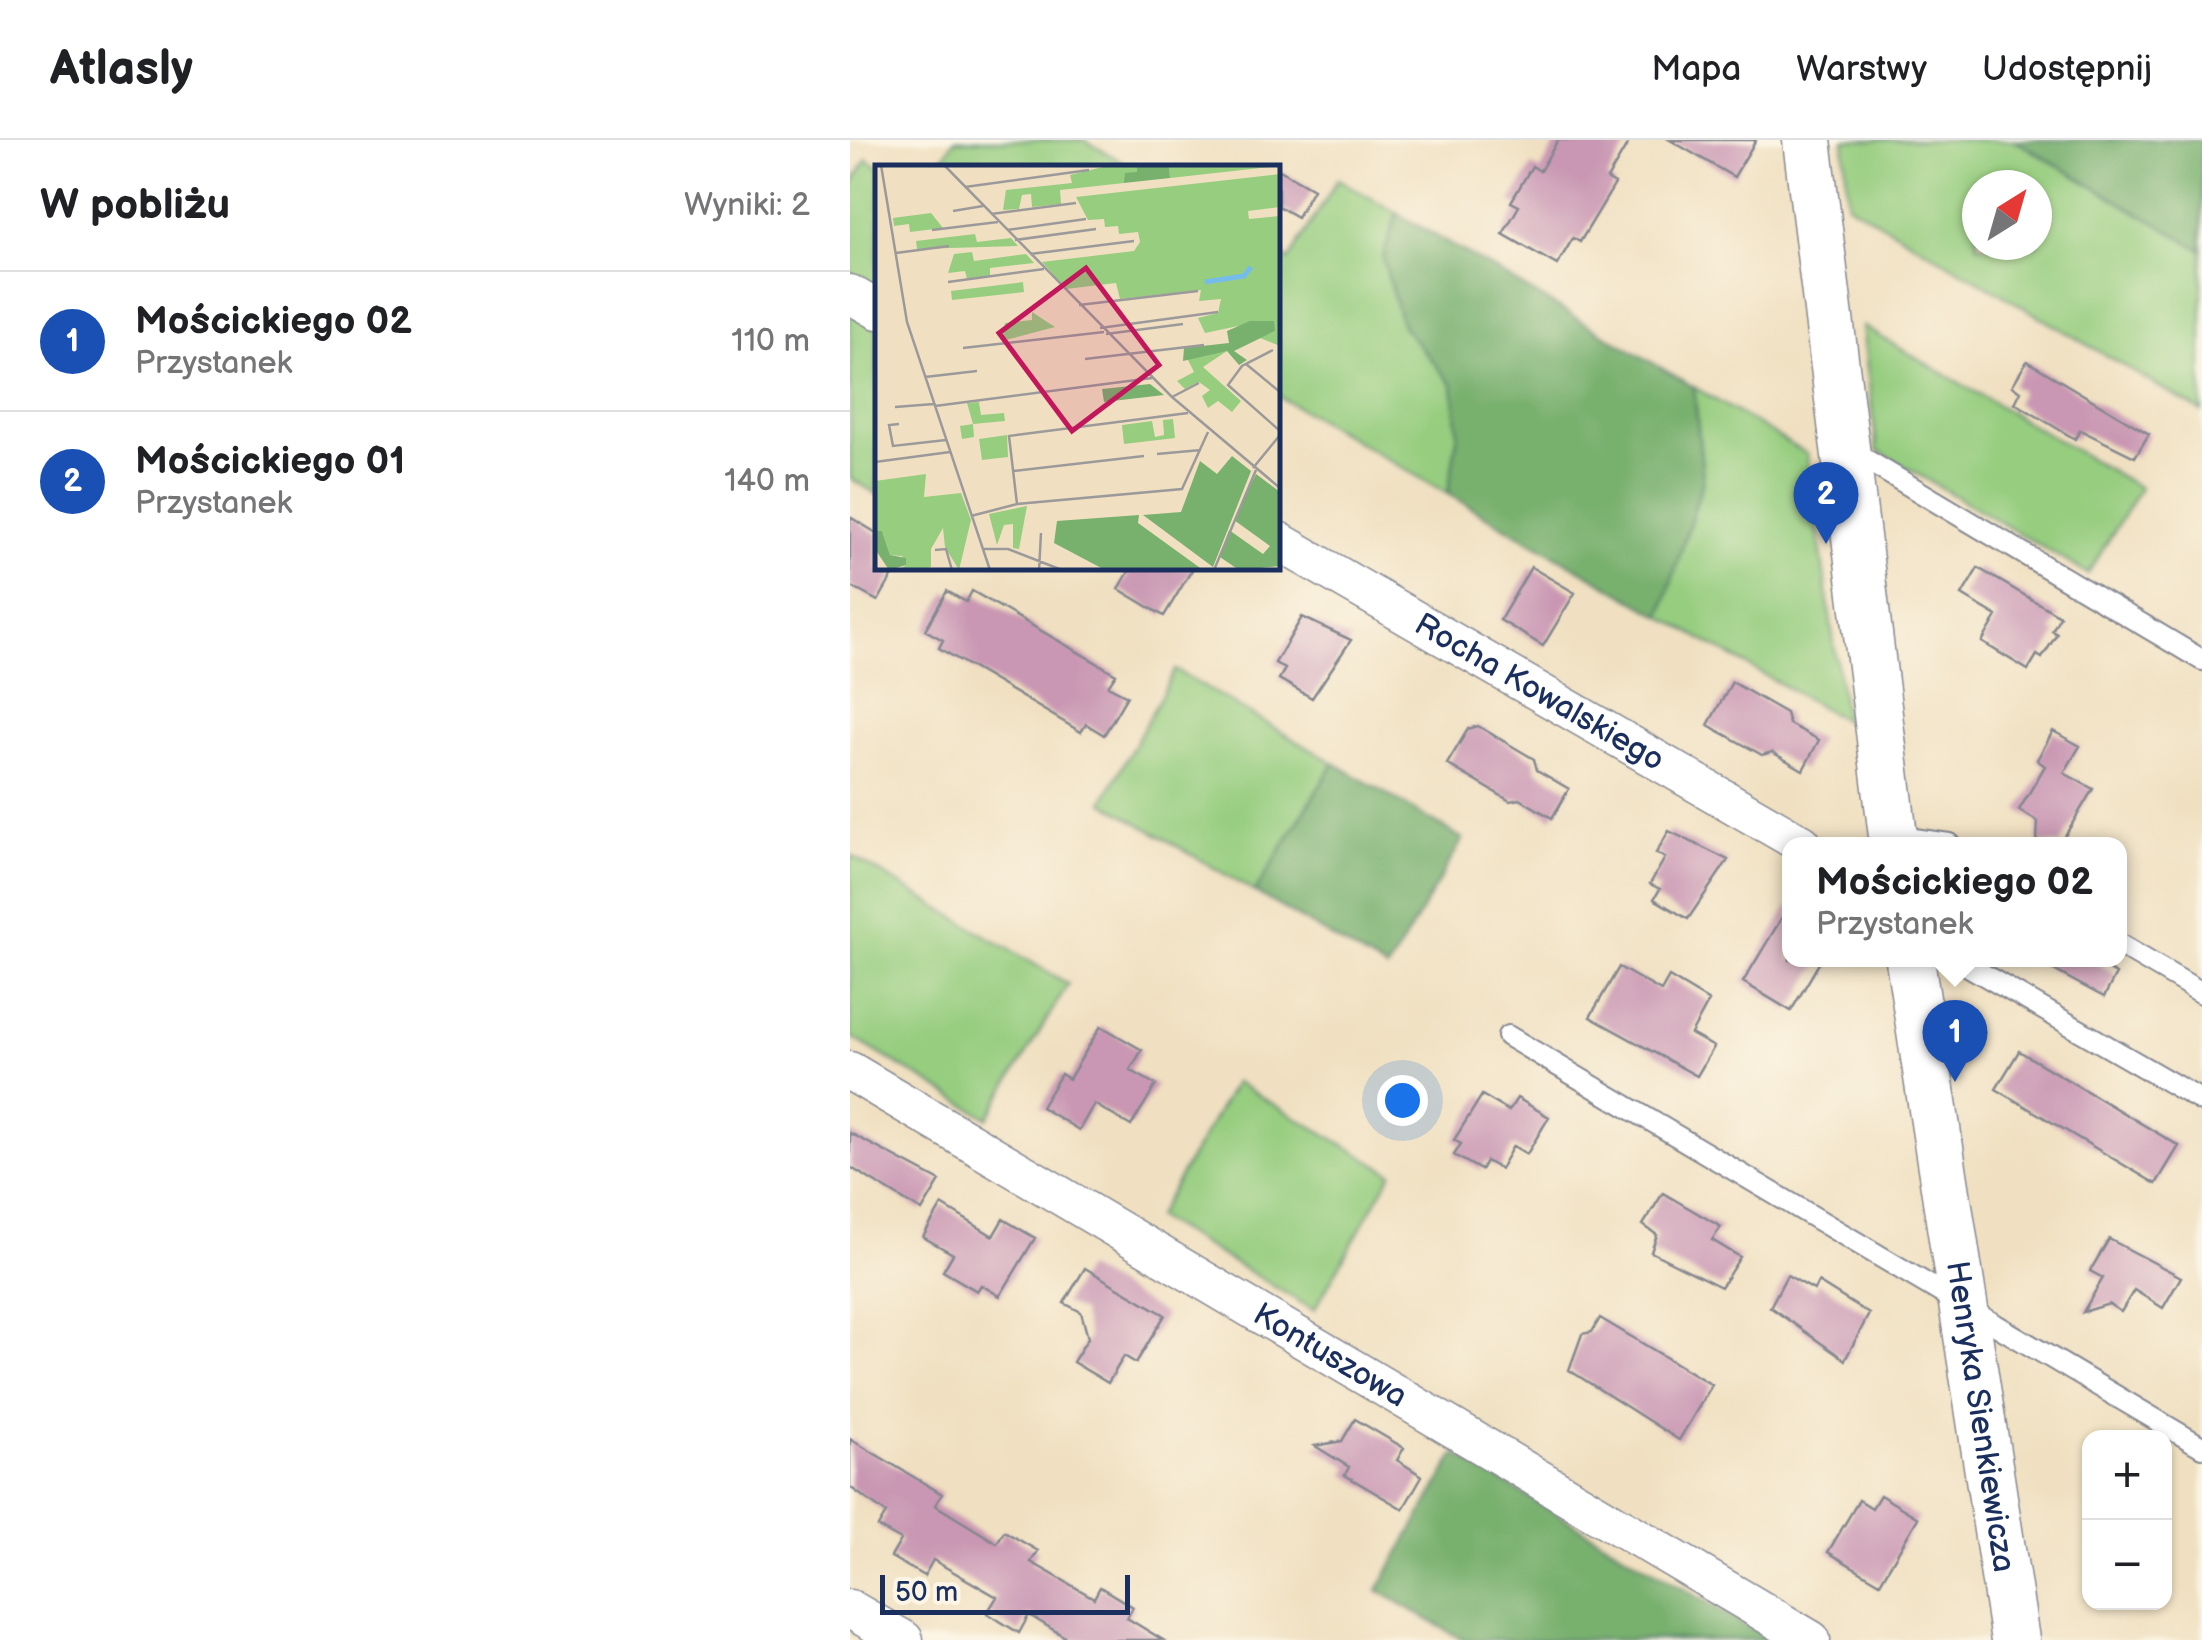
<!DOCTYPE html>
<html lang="pl">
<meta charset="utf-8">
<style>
body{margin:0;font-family:"Balsamiq Sans",sans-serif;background:#f2f2f2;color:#202124}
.controls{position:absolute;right:30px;bottom:30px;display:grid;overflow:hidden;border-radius:20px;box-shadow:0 2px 8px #0004}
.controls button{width:90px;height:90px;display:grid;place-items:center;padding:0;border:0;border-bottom:2px solid #e0e0e0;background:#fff;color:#202124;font:50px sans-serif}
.compass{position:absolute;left:1112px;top:30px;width:90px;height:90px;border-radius:50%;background:#fff;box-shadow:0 2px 8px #0004;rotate:37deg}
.scale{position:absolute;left:30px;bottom:25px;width:250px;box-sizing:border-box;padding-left:10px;border:5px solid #1b2f5e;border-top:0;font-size:28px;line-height:35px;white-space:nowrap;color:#1b2f5e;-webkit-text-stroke:8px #fcf5e5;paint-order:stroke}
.you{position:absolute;left:552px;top:960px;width:35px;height:35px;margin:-25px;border:8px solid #fff;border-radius:50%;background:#1a73e8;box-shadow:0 0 0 15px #1a73e833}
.badge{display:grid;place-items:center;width:65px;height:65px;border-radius:50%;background:#d1495b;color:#fff;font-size:32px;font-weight:700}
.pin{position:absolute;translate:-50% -82px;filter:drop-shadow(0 2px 5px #0008)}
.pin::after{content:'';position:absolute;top:52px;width:35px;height:30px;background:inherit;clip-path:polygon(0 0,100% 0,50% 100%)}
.popup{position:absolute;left:932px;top:697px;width:345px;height:130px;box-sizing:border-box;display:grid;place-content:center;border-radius:20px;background:#fff;filter:drop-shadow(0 2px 8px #0005);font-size:32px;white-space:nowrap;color:#757577}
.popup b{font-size:38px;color:#202124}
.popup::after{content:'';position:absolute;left:50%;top:100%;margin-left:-20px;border:20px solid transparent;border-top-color:#fff}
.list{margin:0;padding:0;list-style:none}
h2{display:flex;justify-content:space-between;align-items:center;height:130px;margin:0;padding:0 40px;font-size:42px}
h2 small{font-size:32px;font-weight:400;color:#757577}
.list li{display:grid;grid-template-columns:65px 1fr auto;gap:30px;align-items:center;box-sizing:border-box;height:140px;padding:0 40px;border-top:2px solid #e0e0e0}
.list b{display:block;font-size:38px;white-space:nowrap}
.list p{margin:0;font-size:32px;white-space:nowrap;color:#757577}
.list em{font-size:32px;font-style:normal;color:#757577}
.map{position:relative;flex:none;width:1352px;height:1500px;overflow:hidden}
header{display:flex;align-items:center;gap:60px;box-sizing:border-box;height:140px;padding:0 50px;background:#fff;border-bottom:2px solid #e0e0e0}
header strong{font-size:48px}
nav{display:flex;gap:55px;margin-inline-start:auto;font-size:35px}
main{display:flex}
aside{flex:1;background:#fff}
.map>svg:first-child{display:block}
.green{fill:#96cd7f;stroke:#587e6e;stroke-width:2.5;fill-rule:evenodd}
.forest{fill:#78b06e;stroke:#4a7066;stroke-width:2.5}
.building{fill:#c997b3}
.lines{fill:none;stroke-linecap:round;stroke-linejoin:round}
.service-casing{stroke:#868890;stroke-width:24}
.minor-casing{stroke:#868890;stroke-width:41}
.tertiary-casing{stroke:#868890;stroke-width:51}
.service{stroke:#fff;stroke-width:20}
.minor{stroke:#fff;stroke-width:38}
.tertiary{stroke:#fff;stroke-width:48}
.labels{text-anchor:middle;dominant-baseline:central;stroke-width:9;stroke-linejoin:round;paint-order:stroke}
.street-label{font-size:32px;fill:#1b2f5e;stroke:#fcf5e5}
.inset-river{fill:none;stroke:#75bcec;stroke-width:5}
.inset-road{fill:none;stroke:#9b9999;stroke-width:2.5}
.view{fill:#c2185b;fill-opacity:0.15;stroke:#c2185b;stroke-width:5}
.inset-edge{fill:none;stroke:#1b2f5e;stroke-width:5}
</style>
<header>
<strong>Atlasly</strong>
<nav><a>Mapa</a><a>Warstwy</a><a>Udostępnij</a></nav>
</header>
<main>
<aside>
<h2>W pobliżu<small>Wyniki: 2</small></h2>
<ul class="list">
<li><span class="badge" style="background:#1a4fb4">1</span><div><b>Mościckiego 02</b><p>Przystanek</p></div><em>110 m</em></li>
<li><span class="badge" style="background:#1a4fb4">2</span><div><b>Mościckiego 01</b><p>Przystanek</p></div><em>140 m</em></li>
</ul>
</aside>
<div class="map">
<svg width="1352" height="1500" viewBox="0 0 1352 1500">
<rect width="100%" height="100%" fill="#fcf5e5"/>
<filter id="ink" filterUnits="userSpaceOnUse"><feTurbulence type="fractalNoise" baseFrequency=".01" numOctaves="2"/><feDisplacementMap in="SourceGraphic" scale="20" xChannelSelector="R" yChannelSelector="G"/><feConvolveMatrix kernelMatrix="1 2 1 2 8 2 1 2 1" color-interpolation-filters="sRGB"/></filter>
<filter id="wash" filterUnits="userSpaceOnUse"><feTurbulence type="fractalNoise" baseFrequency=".0048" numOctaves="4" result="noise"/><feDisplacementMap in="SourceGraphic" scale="40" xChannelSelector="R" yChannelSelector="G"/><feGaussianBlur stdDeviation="2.25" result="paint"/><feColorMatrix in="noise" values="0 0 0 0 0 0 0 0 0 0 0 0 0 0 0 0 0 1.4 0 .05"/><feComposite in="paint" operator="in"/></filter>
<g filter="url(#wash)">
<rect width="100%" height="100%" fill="#f0e0c1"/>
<path class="green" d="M104 0H234L281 27H87Z
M994 0H1164L1352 110V272L998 64ZM1127 45H1187V105H1127Z
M17 19 30 27 27 154 0 138V48Z
M488 39 547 73 533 118 552 186 603 245 608 292 598 354 428 256V114L439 120Z
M0 172 27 188V354L0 338Z
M1012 186 1290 348 1238 434 1027 310Z
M844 247 957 314 995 581 811 476 853 340Z
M325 530 484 623 405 752 253 662Z
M0 715 218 844 138 978 0 896Z
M385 942 542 1033 464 1170 306 1077Z"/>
<path class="forest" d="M1164 0H1352V110Z
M547 73 844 247 853 340 811 476 598 354 608 292 603 245 552 186 533 118Z
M484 623 613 699 537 830 405 752Z
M606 1314 921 1500H613L528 1450Z"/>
<g id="blocks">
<path class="building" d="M708 0H780L757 39 765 44 730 102 723 98 707 125 653 94 669 66 661 62 682 26 690 31Z
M820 0H906L884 37Z
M428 29 463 49 447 77 428 66Z
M1177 221 1299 294 1285 317 1230 290 1225 299 1165 263 1171 251 1162 246Z
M0 377 28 394V428H47L28 461 0 446Z
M681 427 725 453 693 506 650 480Z
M281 428H343L314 476 269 449Z
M1128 428 1210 476 1202 491 1207 494 1192 518 1187 515 1178 530 1132 502 1147 476 1112 455Z
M97 451 116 462 122 451 266 534 258 546 277 556 254 595 236 584 231 592 89 508 93 500 75 490Z
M452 477 501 500 462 558 429 539 435 529 425 523Z
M882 542 936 573 939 584 969 600 953 630 922 612 912 615 858 585Z
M628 586 684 619 687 630 719 649 702 678 670 659 660 661 597 624 618 589Z
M1203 591 1230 606 1214 633 1243 649 1210 704H1195L1187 700 1188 682 1169 670 1195 626 1187 620Z
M819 691 878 720 838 779 804 759 810 749 800 744 815 718 806 713Z
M940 764V820H971L941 871 893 842Z
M1185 820H1240L1266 834 1254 857Z
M769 827 811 851 819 837 859 861 841 894 864 907 847 936 740 877Z
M251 886 292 910 280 930 306 945 281 986 244 964 229 990 191 967 211 934 219 939Z
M1169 911 1329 1006 1306 1044 1146 949Z
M632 955 659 971 667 958 699 977 677 1014 663 1006 650 1029 636 1021 631 1030 604 1015 611 1004 604 1000Z
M0 993 90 1041 72 1071 0 1027Z
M813 1053 871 1087 862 1100 890 1117 871 1147 801 1112 807 1095 793 1085Z
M92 1065 143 1096 153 1079 185 1098 150 1156 131 1145 127 1151 93 1131 103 1114 73 1097Z
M1259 1099 1331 1137 1313 1168 1284 1150 1271 1172 1259 1164 1233 1172 1253 1138 1240 1131Z
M235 1128 315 1175 286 1223 274 1216 258 1243 223 1222 238 1198 231 1172 214 1163Z
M937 1135 964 1150 968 1142 1019 1174 995 1220 920 1167Z
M750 1178 862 1245 829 1300 719 1230 732 1194 742 1192Z
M505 1279 554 1308 547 1320 572 1336 553 1369 495 1335 499 1327 465 1306 492 1301Z
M0 1299 92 1354 85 1365 147 1403 154 1391 188 1411 181 1422 244 1458 250 1447 283 1467 277 1478 313 1500H220L179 1475 169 1493 137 1473 147 1457 83 1420 74 1436 41 1417 51 1400 28 1387 36 1373 0 1347Z
M1030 1355 1068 1378 1030 1443 978 1412 1009 1360 1022 1368Z"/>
</g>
</g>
<g filter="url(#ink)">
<use href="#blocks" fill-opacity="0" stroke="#868890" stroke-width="2.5"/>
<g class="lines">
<g class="service-casing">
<path id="service" d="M998 315 1018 321 1352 520
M1043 696 1099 704
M1270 805 1352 853
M1108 820 1352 961
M658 896 1352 1307"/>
</g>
<g class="minor-casing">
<g id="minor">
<path d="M0 154 28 170"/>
<path id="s1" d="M428 401 952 704"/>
<path id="s2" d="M0 931 961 1500"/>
<path d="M0 1469 54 1500"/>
</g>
</g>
<g class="tertiary-casing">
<g id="tertiary">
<path d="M957 0 1044 704"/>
<path id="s3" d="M1060 820 1165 1500"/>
</g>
</g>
<use href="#service" class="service"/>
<use href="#minor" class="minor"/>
<use href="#tertiary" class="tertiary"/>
</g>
</g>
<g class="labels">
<g class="street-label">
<text stroke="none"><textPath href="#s1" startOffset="302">Rocha Kowalskiego</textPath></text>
<text stroke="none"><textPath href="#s2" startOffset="558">Kontuszowa</textPath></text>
<text stroke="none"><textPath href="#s3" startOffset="462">Henryka Sienkiewicza</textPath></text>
</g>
</g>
<g transform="translate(25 25)">
<rect width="405" height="405" fill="#f0e0c1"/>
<path d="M236 0H270L249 18 185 25 186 39 157 42 156 29 147 30 144 44 128 45 131 25 197 18 195 10ZM294 0H405V1L295 13ZM405 9V42L373 46 374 54 405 51V181L385 173 400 166 382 157 330 168 323 153 343 148 346 134 324 136 326 125 245 134 241 118 191 124 167 97 259 86 265 77 263 67 244 69 243 61 230 62 229 54 213 55 201 32ZM56 48 68 63 35 67 34 59 19 61 18 53ZM100 69 102 77 136 73 143 81 42 84 41 76ZM97 87 99 96 151 89 159 98 115 103V111L92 114 90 106 73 108 79 89ZM148 117 149 127 77 135 76 126ZM157 147 180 162 127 176 130 158 157 155ZM352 186 328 202 366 236 357 247 343 236 333 243 327 231 335 225 324 217 310 224 302 216 319 207 311 191ZM104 237 106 250 129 248 130 256 98 259 99 272 87 274 85 261 98 259 92 238ZM298 254 300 273 249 279 247 260 277 256 280 272 289 270 288 255ZM132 270 133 292 107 295 104 274ZM51 309 49 332 86 328 96 355 84 405 70 382 68 363 56 384V402L48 405H24L31 400 27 391 15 390 7 366H0V316ZM152 341 144 384 138 383V359L129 360 122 380 114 349Z" fill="#96cd7f"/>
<path d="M294 0 295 13 249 18 250 8 262 7V1ZM375 156H399L400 166 359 186 372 195 364 200 352 186 308 196 309 183 354 178 352 166ZM275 219 289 230 229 237 227 224ZM357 291 376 306 338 402 268 350 306 347 325 296 342 309ZM381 309 405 327V401L364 405 345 392 354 365 388 389 395 381 359 355ZM264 350 263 358 328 405H230L179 378 182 356ZM0 366H7L15 390 31 393V400L14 405 0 384Z" fill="#78b06e"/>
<path class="inset-river" d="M330 117 369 111 376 102"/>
<path class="inset-road" d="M6 0 32 157 115 405M69 0 297 232 405 323M90 22 214 5M78 46 108 41M116 49 201 38M57 65 123 57M132 65 211 54M140 75 221 64M21 88 74 81M155 89 259 76M73 117 169 104M204 140 323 126M225 163 343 147M231 169 308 159M88 183 229 167M398 185 367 201 353 220 405 266M210 194 329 180M371 199 405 227M50 212 102 206M297 232 324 218M60 241 277 213M20 242 59 239M24 259 14 260 18 281 71 275M282 289 326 285M0 297 75 287M378 303 405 270M138 306 269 291M142 339 134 271 313 248M96 351 142 339 307 324 333 267M108 384H133L187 405M60 385 71 384 77 405M164 405 166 368M339 405 381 305"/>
<path class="view" d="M211 103 284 200 197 266 124 168Z"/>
<rect width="405" height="405" class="inset-edge"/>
</g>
</svg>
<div class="controls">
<button>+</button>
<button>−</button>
</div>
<svg class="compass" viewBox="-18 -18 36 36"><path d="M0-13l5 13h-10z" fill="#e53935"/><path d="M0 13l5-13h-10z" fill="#757577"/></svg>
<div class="scale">50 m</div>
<div class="you"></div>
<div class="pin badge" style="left:1105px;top:942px;background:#1a4fb4">1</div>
<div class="popup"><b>Mościckiego 02</b>Przystanek</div>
<div class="pin badge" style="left:976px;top:404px;background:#1a4fb4">2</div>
</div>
</main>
